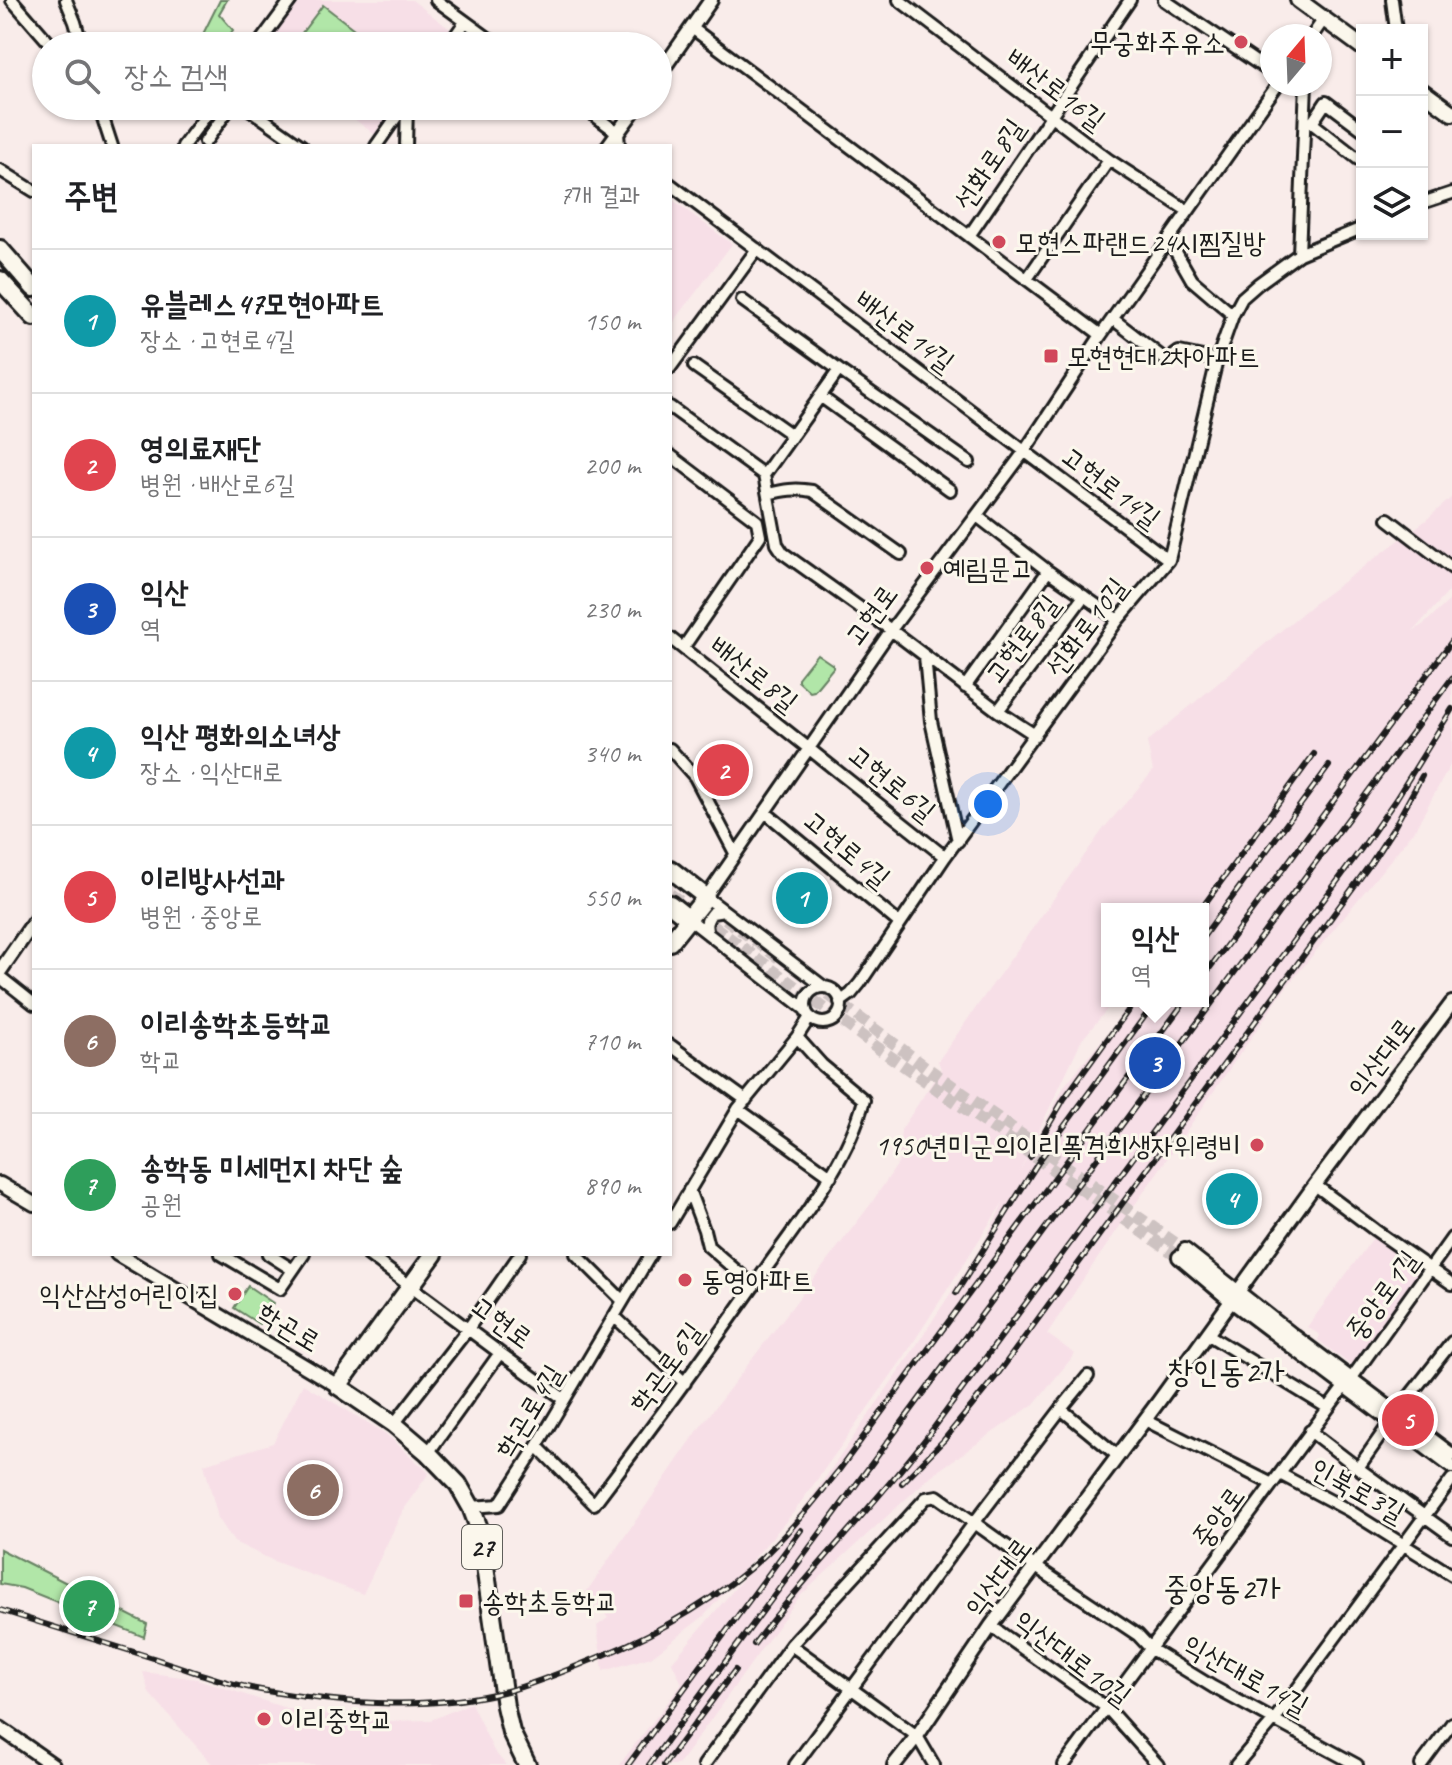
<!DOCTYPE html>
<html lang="ko">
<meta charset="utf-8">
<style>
body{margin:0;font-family:Caveat,"Poor Story",sans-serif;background:#f2f2f2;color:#202124}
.controls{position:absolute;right:24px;top:24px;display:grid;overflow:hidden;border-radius:0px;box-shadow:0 2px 6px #0004}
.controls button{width:72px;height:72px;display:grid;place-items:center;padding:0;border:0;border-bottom:2px solid #e0e0e0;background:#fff;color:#202124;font:40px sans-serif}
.compass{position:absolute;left:1260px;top:24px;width:72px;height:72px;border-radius:50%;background:#fff;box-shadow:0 2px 6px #0004;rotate:19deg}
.you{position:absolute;left:988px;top:804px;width:28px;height:28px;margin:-20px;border:6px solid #fff;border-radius:50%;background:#1a73e8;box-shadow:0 0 0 12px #1a73e833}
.badge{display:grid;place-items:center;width:52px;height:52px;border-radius:50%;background:#db2777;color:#fff;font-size:26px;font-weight:700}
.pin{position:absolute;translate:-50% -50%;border:4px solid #fff;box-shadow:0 2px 8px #0006}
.popup{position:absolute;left:1101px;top:903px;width:108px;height:104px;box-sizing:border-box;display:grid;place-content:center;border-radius:0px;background:#fff;filter:drop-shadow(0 2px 6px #0005);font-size:26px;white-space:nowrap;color:#757577}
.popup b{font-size:30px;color:#202124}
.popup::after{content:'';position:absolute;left:50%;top:100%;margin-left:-16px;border:16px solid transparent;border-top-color:#fff}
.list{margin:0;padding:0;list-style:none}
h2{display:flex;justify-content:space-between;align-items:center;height:104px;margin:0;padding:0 32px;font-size:34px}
h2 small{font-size:26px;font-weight:400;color:#757577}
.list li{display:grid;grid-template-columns:52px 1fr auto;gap:24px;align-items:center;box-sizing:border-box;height:144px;padding:0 32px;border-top:2px solid #e0e0e0}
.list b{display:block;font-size:30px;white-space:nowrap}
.list p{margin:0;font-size:26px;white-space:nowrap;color:#757577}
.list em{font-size:26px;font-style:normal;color:#757577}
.icon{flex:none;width:44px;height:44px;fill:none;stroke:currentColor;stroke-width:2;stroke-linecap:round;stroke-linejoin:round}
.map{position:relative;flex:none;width:1452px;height:1765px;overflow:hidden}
.search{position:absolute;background:#fff;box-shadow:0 2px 6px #0004;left:32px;top:32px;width:640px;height:88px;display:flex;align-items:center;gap:20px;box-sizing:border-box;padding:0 28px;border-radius:44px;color:#757577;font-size:30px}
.panel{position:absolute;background:#fff;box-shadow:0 2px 6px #0004;left:32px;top:144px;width:640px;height:1112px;border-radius:0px}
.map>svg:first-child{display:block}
.built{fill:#f7dfe7;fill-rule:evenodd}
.green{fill:#b1e6a8;stroke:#668162;stroke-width:2}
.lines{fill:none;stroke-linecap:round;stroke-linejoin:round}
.tertiary-tunnel{stroke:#cdc2c1;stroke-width:12;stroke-dasharray:12 6;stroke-linecap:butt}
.minor-casing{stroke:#1c1c1c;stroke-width:16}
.tertiary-casing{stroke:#1c1c1c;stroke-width:18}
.secondary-casing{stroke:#1c1c1c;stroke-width:20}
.primary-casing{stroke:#1c1c1c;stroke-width:22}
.minor{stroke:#fbf7ec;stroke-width:10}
.tertiary{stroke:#fbf7ec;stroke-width:12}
.secondary{stroke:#fbf7ec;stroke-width:14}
.primary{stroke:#fbf7ec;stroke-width:16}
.rail-casing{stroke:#1c1c1c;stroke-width:6}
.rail{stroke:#fbf7ec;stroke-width:3;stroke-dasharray:9;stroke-linecap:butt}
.poi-dot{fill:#d1495b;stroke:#fbf7ec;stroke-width:3}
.labels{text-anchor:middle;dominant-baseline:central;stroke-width:6;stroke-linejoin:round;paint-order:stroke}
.shield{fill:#fbf7ec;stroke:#5f5e5a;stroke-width:2}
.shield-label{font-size:26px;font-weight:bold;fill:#1c1c1c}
.poi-label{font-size:28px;fill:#1c1c1c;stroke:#fbf7ec;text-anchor:start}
.street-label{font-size:28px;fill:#1c1c1c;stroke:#fbf7ec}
.quarter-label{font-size:32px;fill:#1c1c1c;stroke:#fbf7ec}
</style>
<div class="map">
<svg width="1452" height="1765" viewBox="0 0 1452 1765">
<rect width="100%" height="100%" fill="#f9ecea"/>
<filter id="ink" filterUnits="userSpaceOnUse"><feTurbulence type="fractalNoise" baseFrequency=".0125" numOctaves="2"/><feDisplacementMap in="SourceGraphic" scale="16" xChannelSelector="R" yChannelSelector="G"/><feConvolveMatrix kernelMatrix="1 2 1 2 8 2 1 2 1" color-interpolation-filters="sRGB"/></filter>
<g filter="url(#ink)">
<path class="built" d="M300 0H412L455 33 445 46H266Z
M337 106H401L378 137Z
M670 198 732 244 670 327Z
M1452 497V588L1413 631 1424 624 1452 598V762L1414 831 1285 989 1086 1275 1047 1334 1075 1354 1034 1404 932 1475 799 1597 678 1765H619L682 1684 672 1662 807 1504 902 1367 983 1244 1004 1201 904 1357 794 1512 704 1616 651 1657 603 1671 597 1626 608 1618 587 1591 701 1426 870 1205 899 1162 901 1130 941 1069 938 1061 1104 828 1153 771 1147 742 1312 605 1425 521ZM1107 909H1203V1001H1129L1112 1028 1065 1085 1020 1171 1081 1041 1114 1001H1107Z
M1373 1238 1393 1251 1392 1254 1419 1273 1353 1367 1318 1340 1320 1335 1307 1327Z
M303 1384 386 1434 429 1473 404 1508 363 1594 276 1562 234 1542 218 1518 204 1464 273 1443Z
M143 1672 197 1679 286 1708 346 1718 389 1721 431 1720 471 1703 494 1751 506 1765H213L149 1693Z"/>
<path class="green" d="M220 0H227L219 14 233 30 222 46H197Z
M323 5 376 46H292Z
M817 654 833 665V668L814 691 810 692 798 681V678Z
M248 1286 273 1303 259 1324 234 1308Z
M0 1549 147 1624 144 1637 22 1588 0 1584Z"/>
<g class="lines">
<path class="tertiary-tunnel" d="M670 894 878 1048 1179 1257
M711 908 783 961
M814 984 927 1068 1185 1250"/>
<g class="minor-casing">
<path id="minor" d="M12 0 52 46
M66 0 75 22 82 46
M436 0 499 46
M899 0 1109 160 1188 211
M1164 0 1272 73
M1392 0 1396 30
M692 28 1101 335
M1312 36 1324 19
M257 46 291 0
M448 46 465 22
M99 106 112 146
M245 106 302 146
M582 106 618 133 619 146
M1362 129 1326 102 1312 123 1362 162
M205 142 231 106
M183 146 213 106
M376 146 404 106
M406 146 407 106
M0 170 34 191
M670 184 1169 560
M1422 203 1452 193
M969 236 1130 0
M1169 240 1192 280 1233 315
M1299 254 1306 84
M1027 279 1109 160
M742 300 839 370 764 475
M1113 319 1167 361 1179 352 1217 360
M694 366 792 435
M670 368 757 249
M839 370 969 462
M820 396 950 490
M670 407 764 475 777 544 783 553 891 630 998 711 1035 735
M670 455 757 521 760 536 683 648
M768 494C784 490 795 488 812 491L901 554
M977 516 1048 571 1118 620
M1388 519 1452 568
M670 638 945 857
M925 656 931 721 958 841
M965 687 1048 571
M998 711 1084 596
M670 749 695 777 735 853
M765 812 899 923
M689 919 806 1010
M708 934C705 925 706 920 712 913L724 911
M0 977 34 1004
M824 987 706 897 891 630 1024 452 1101 335 1278 84
M805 1005a18 18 0 1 1 36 0a18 18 0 1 1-36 0Z
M840 1002 851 994 860 983 945 857 1118 620 1169 560 1217 360 1233 315 1242 298 1258 284 1299 254 1362 228
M670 1045 746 1100
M738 1109 831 1176
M1315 1185 1375 1230 1452 1284
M689 1190 704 1230 708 1246 754 1286
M670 1223 738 1109 797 1037 810 1017
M221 1254 280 1289 304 1254
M268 1254 293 1270
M367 1254 500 1353 564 1399
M576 1254 623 1301
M615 1317 685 1383
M1207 1334 1328 1408
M1351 1379 1452 1238
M1061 1409 1118 1456
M1397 1412 1452 1342
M1145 1420 1272 1484
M394 1424 468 1329 520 1254
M1310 1431 1358 1468 1452 1536
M537 1446 594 1504C653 1426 711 1347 767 1267 804 1215 847 1163 864 1100L822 1065 797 1037
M428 1453 500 1353
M1358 1468 1391 1421
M1280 1474 1348 1510 1452 1575
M471 1507 499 1505 537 1446 651 1254
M991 1626 1107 1708 1158 1765
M791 1645 917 1736 934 1765
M704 1765 791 1645 926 1498 937 1496 1036 1567 1138 1635 1151 1649 1213 1687 1357 1765
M795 1765 974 1523 1061 1409 1088 1376
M1064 1765 1344 1387
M1236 1765 1275 1719 1452 1479
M1421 1765 1452 1723"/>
</g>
<g class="tertiary-casing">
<path id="tertiary" d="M658 76 711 0
M608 146 637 106
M0 971 34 922
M0 1184 34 1204
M1185 1250 1294 1336 1452 1455
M117 1254 338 1386
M1179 1257 1230 1300 1452 1467
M0 1728 53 1765
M894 1765 917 1736 991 1626 1159 1401 1312 1189 1452 1003"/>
</g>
<g class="secondary-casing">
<path id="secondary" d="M1298 0 1362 47
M1422 91 1452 113"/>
</g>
<g class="primary-casing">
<path id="primary" d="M0 249 34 288
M0 280 34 317
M670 869 706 897 670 942
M670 904 689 919
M434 1254 338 1386 394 1424 428 1453 458 1484 471 1507 480 1531 505 1706 511 1732 527 1765"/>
</g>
<use href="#minor" class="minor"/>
<use href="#tertiary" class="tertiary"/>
<use href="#secondary" class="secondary"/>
<use href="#primary" class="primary"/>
<g class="rail-casing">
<path id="rail" d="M1201 909 1314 754
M1203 937 1329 766
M1203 977 1452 641
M1030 1157 1064 1099 1135 1001
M956 1293 1041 1158 1156 1001
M902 1483 944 1440 997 1375 1371 863 1393 829 1422 776
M0 1610C50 1626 100 1641 150 1657 187 1669 223 1683 261 1690 341 1704 428 1711 507 1691 541 1682 571 1668 604 1655 662 1631 722 1596 767 1553 794 1527 816 1499 839 1470L1185 1001
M754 1644C810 1569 877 1504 933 1429L1367 841 1396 799 1452 709
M628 1765 801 1530
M649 1765 1452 678
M664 1765 735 1670"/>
</g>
<use href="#rail" class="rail"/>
</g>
</g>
<g class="poi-dot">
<circle cx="1241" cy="42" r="8"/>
<circle cx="999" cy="242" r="8"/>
<rect x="1043" y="348" width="16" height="16" rx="4"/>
<circle cx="927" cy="568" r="8"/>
<circle cx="1257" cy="1145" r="8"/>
<circle cx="685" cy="1280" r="8"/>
<circle cx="235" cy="1294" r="8"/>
<rect x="458" y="1593" width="16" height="16" rx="4"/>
<circle cx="264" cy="1719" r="8"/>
</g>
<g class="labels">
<rect class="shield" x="462" y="1525" width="40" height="44" rx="6"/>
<g class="shield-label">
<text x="482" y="1547">27</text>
</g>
<g class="poi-label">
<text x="1225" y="42" text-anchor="end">무궁화주유소</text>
<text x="1015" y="242">모현스파랜드24시찜질방</text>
<text x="1067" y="356">모현현대2차아파트</text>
<text x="943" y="568">예림문고</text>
<text x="1241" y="1145" text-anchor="end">1950년미군의이리폭격희생자위령비</text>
<text x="701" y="1280">동영아파트</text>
<text x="219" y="1294" text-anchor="end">익산삼성어린이집</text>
<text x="482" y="1601">송학초등학교</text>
<text x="280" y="1719">이리중학교</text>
</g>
<g class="street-label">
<text transform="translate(1056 89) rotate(37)">배산로16길</text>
<text transform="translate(989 164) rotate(-56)">선화로8길</text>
<text transform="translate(905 331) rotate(37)">배산로14길</text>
<text transform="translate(1111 487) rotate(37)">고현로14길</text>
<text transform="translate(871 615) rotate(-54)">고현로</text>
<text transform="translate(1086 627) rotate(-53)">선화로10길</text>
<text transform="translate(1022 639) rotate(-53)">고현로8길</text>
<text transform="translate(754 674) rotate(38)">배산로8길</text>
<text transform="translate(892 783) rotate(39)">고현로6길</text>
<text transform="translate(847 849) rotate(40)">고현로4길</text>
<text transform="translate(1381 1057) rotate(-53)">익산대로</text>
<text transform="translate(1382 1295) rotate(-54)">중앙로1길</text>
<text transform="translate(502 1322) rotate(36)">고현로</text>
<text transform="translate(289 1327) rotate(31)">학곤로</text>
<text transform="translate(666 1367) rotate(-54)">학곤로6길</text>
<text transform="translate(529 1411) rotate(-59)">학곤로4길</text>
<text transform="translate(1358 1490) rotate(29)">인북로3길</text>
<text transform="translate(1218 1517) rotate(-54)">중앙로</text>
<text transform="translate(998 1577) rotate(-53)">익산대로</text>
<text transform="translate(1073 1658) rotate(37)">익산대로10길</text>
<text transform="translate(1246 1675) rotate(29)">익산대로14길</text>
</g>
<g class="quarter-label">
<text x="1226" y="1371">창인동2가</text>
<text x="1222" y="1588">중앙동2가</text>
</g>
</g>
</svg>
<div class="controls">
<button>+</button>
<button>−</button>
<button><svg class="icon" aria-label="layers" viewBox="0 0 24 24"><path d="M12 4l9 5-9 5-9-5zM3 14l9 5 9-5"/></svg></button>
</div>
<svg class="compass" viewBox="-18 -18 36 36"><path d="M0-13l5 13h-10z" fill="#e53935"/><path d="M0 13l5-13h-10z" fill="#757577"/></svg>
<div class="you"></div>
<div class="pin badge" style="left:802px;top:898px;background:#0f9aa8">1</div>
<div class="pin badge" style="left:723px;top:770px;background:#e0444e">2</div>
<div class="pin badge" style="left:1155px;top:1063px;background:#1a4fb4">3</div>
<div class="popup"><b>익산</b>역</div>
<div class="pin badge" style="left:1232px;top:1199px;background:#0f9aa8">4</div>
<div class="pin badge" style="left:1408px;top:1420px;background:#e0444e">5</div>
<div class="pin badge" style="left:313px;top:1490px;background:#8d6e63">6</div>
<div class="pin badge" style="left:89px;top:1606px;background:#2e9e5b">7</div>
<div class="search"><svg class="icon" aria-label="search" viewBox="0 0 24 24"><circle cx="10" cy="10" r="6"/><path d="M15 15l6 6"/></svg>장소 검색</div>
<section class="panel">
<h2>주변<small>7개 결과</small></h2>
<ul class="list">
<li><span class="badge" style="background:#0f9aa8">1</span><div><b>유블레스47모현아파트</b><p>장소 · 고현로4길</p></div><em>150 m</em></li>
<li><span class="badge" style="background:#e0444e">2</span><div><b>영의료재단</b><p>병원 · 배산로6길</p></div><em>200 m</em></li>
<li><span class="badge" style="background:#1a4fb4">3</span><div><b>익산</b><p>역</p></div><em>230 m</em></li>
<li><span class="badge" style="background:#0f9aa8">4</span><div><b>익산 평화의소녀상</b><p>장소 · 익산대로</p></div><em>340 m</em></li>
<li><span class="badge" style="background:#e0444e">5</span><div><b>이리방사선과</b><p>병원 · 중앙로</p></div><em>550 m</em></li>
<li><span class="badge" style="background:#8d6e63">6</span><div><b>이리송학초등학교</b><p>학교</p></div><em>710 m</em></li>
<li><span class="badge" style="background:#2e9e5b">7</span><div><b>송학동 미세먼지 차단 숲</b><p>공원</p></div><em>890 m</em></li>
</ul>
</section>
</div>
